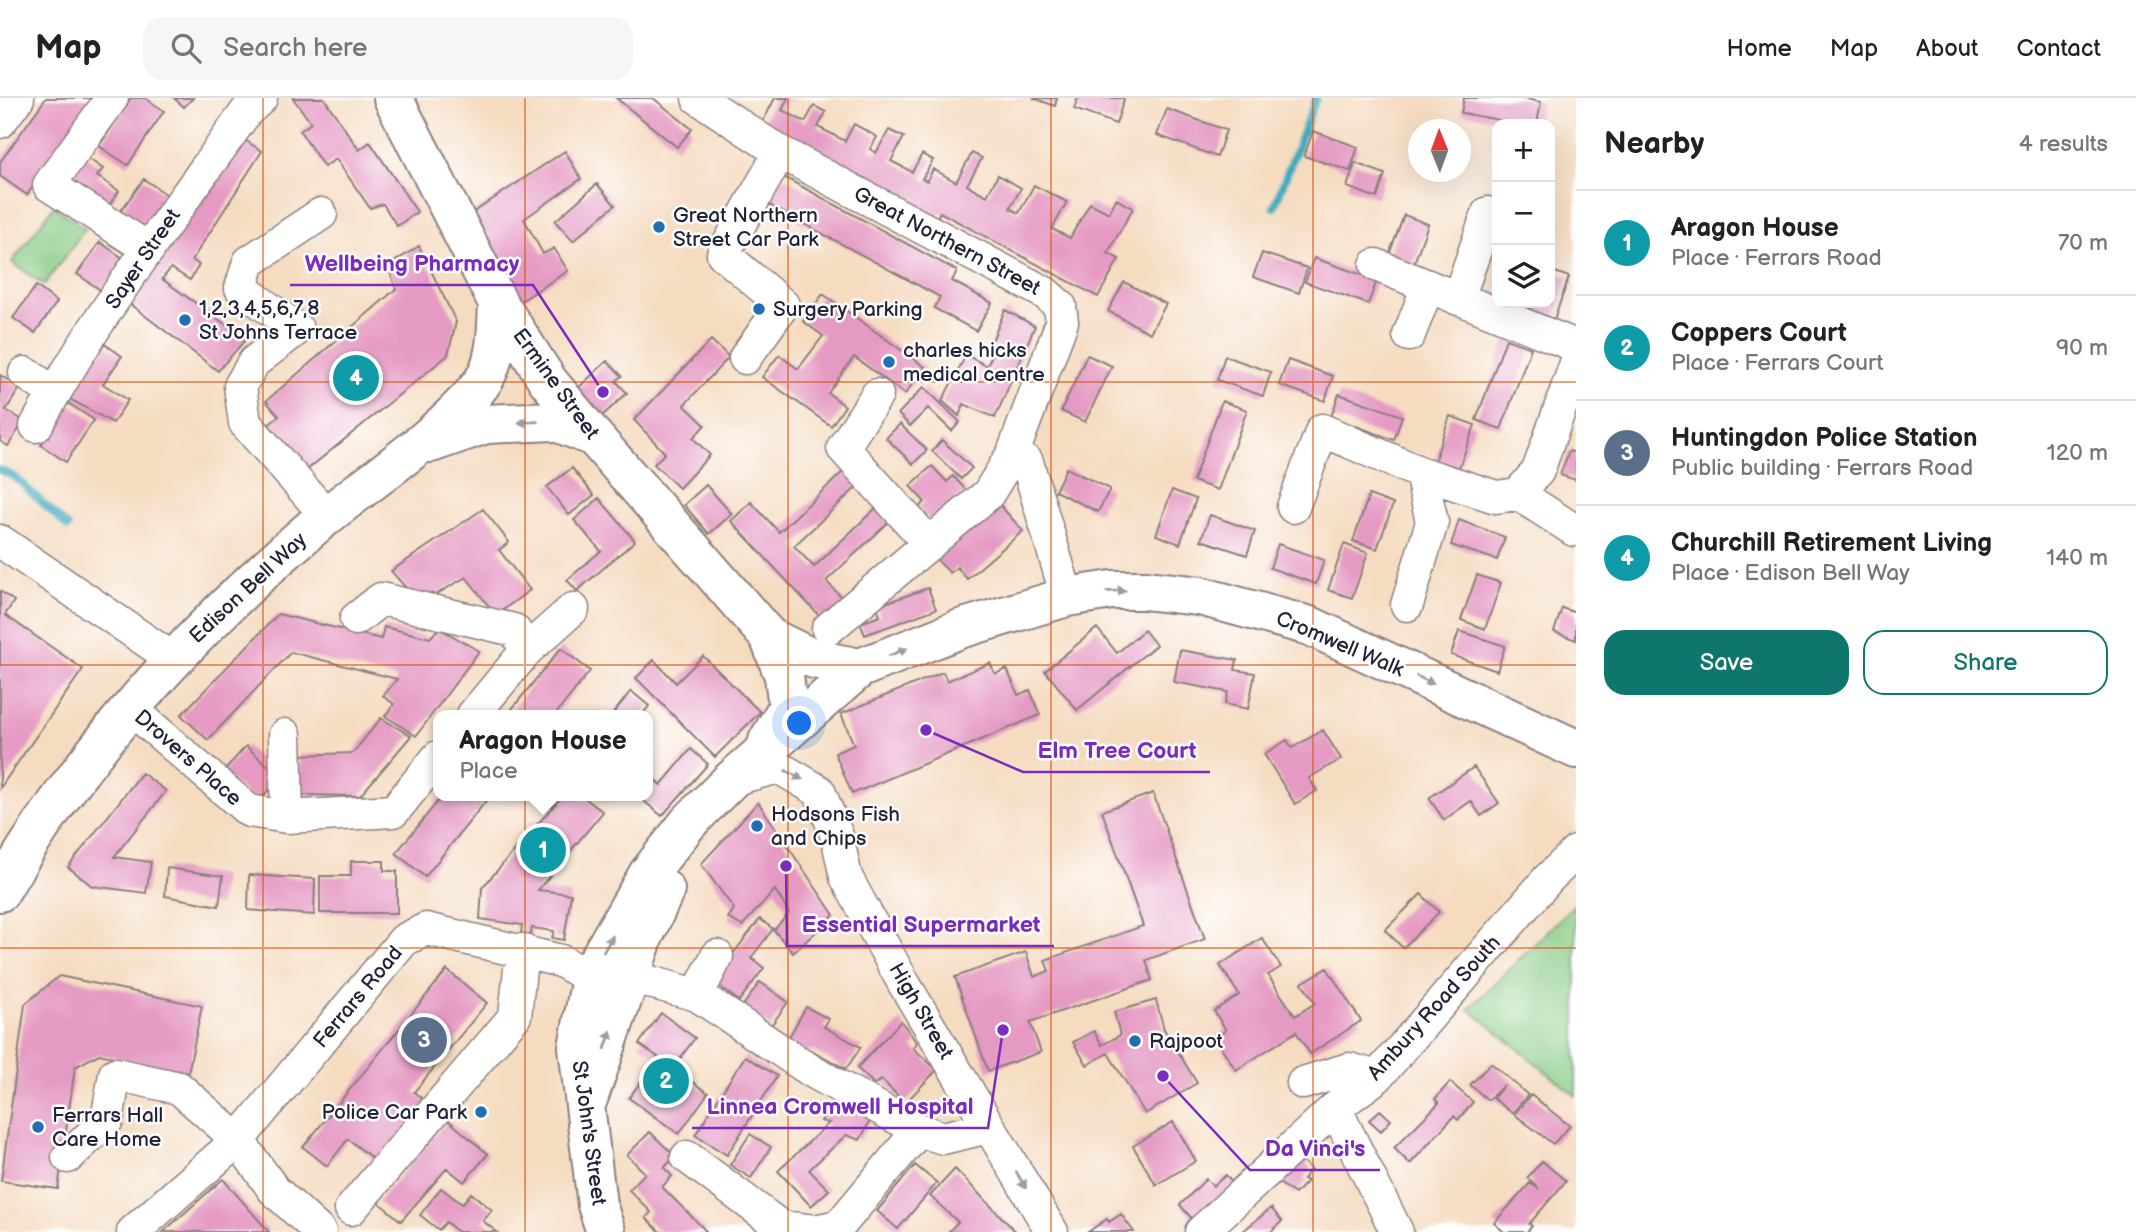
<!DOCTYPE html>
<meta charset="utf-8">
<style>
body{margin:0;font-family:"Balsamiq Sans",sans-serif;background:#f6f6f6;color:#222}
.controls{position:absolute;right:21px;top:21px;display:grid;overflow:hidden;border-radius:14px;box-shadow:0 7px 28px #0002}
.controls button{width:63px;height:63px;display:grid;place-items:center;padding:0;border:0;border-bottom:2px solid #e0e0e0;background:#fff;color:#222;font:35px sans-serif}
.compass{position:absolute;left:1408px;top:21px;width:63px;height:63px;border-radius:50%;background:#fff;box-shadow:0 7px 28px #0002;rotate:359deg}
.you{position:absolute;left:800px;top:626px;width:24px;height:24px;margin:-18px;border:5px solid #fff;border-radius:50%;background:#1a73e8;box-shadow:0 0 0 10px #1a73e833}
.badge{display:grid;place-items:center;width:46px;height:46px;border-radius:50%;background:#0f766e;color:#fff;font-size:23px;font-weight:700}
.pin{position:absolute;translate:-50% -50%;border:4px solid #fff;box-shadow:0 2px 7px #0006}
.popup{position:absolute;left:433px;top:612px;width:220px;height:91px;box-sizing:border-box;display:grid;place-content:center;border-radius:14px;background:#fff;filter:drop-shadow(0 2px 5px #0005);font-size:23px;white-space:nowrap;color:#767676}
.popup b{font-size:26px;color:#222}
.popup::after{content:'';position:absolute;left:50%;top:100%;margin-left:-14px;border:14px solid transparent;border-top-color:#fff}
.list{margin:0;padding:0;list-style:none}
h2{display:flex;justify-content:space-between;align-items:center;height:91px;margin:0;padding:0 28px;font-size:30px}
h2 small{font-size:23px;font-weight:400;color:#767676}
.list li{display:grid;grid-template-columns:46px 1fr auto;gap:21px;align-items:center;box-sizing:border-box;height:105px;padding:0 28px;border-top:2px solid #e0e0e0}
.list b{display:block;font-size:26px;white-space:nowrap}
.list p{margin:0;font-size:23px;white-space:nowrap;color:#767676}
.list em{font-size:23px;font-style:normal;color:#767676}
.actions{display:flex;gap:14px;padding:21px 28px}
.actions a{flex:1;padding:16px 0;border:2px solid #0f766e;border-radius:21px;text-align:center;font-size:24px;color:#0f766e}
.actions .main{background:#0f766e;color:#fff}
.icon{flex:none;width:38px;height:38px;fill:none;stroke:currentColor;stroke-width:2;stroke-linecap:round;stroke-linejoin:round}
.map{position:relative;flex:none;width:1576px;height:1134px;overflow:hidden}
header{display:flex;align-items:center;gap:42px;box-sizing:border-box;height:98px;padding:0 35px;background:#fff;border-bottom:2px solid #e0e0e0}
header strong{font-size:33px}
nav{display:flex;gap:38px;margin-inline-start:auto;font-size:24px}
.search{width:490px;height:63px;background:#f6f6f6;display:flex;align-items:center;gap:18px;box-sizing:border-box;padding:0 24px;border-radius:21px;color:#767676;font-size:26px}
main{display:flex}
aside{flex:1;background:#fff}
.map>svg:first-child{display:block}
.green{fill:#88cb84;stroke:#557660;stroke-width:2}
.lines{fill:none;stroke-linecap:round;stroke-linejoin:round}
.stream{stroke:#3eabbd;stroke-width:8}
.building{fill:#e59ac3}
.minor-casing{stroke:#8c7f7e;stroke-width:35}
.major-casing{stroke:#8c7f7e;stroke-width:42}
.minor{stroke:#fff;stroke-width:32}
.major{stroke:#fff;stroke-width:38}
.oneway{fill:#9c9ca7}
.grid{fill:none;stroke:#d45411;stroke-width:2;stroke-opacity:0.55}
.poi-dot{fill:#1f6fb2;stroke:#fff;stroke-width:2.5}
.labels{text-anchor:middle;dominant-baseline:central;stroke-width:5;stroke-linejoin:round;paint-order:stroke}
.poi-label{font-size:21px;fill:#22223b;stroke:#fff;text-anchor:start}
.street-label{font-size:21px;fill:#22223b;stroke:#fff}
.leader{fill:none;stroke:#7b2cbf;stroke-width:2.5}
.callout-dot{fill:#7b2cbf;stroke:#fff;stroke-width:2.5}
.callout-label{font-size:23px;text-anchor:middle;font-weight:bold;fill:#7b2cbf;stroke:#fff;stroke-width:5;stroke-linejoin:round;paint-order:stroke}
</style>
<header>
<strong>Map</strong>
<div class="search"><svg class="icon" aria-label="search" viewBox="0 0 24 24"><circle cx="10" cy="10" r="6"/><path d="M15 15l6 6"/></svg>Search here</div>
<nav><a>Home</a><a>Map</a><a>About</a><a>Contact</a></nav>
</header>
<main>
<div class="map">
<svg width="1576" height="1134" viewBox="0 0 1576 1134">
<rect width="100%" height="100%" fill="#fff"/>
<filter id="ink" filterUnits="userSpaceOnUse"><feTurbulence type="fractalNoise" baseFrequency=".0143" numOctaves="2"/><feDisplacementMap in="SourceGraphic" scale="14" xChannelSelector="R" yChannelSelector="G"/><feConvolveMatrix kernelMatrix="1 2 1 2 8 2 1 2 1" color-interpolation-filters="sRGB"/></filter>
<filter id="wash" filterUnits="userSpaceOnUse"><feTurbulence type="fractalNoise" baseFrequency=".00686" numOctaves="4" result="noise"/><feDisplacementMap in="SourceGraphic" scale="28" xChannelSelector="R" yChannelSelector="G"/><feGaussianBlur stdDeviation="1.57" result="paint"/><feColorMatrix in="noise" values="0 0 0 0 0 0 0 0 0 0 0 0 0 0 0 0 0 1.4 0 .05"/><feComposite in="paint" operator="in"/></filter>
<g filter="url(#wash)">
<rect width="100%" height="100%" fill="#f5dcc1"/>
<path class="green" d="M54 108 85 131 44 187 12 164Z
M1576 805V998L1469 911Z"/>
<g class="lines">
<path class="stream" d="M1274 109 1316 0
M0 372 15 379 68 429"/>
</g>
<g id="blocks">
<path class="building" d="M46 0H96L27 97 0 78V64Z
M131 0H145L164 13 128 67 99 48Z
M174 0H193L184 9Z
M293 0H324L359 52 370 44 417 114 397 128 383 106 370 110 336 61 324 69 300 33 311 25Z
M616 0H653L692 31 677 49Z
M775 0H788L782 12 805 24 814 8 826 14 818 29 845 43 854 26 865 32 877 39 870 51 876 55 889 32 904 39 891 63 912 74 922 56 933 62 922 81 927 83 933 71 956 84 972 55 982 60 967 87 987 98 998 77 1021 90 1010 110 1019 115 1034 87 1067 104 1052 131 1070 140 1090 105 1109 115 1116 101 1133 110 1108 155 1119 161 1098 199 940 114 934 125 759 31Z
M1033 0H1057L1055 8Z
M1078 0H1123L1124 1 1116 26 1074 11Z
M1464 0H1520L1541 4 1537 26H1521L1461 15Z
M1167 11 1226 32 1217 59 1157 37Z
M1313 33 1358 49 1350 73 1304 58Z
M243 41 262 53 192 162 199 167 190 182 171 170 162 181 246 241 218 273 127 204Z
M565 53 581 81 524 121 543 156 554 150 568 173 516 206 469 117Z
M85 58 103 71 97 78 119 93 105 113 66 85Z
M1355 65 1385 76 1377 100 1347 89Z
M784 79 957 173 952 183 992 205 976 233 934 210 940 199 769 107Z
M144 81 170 99 139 141 114 122Z
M597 86 615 107 573 143 555 123Z
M1404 117 1428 126 1412 171 1387 162Z
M100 144 124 161 102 193 77 176Z
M419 148 456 224 448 257 302 376 265 330 279 318 266 303 396 191 388 168Z
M1262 155 1307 170 1299 195 1253 179Z
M1314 160 1377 182 1368 206 1305 184Z
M1550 172 1569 179 1553 224 1529 215 1532 205H1550Z
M1124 184 1166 206 1150 235 1108 213Z
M36 188 57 204 35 235 13 220Z
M823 196 925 269 905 296 854 259 828 295 845 308 831 328 762 279 779 257 798 271 823 238 803 223Z
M1005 212 1035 228 995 320 964 306 959 318 942 303 966 257 987 268 996 248 991 245Z
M1506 241 1531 250 1501 331 1476 322Z
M711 242 729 259 684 307 705 327 693 340 710 357 679 390 654 366 665 355 634 322Z
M100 243 122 258 103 286 128 302 113 325 64 298Z
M1087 257 1112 268 1085 324 1061 313Z
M1225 258 1271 274 1263 298 1217 282Z
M1288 262 1333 278 1325 303 1279 287Z
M607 263 622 278 616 283 627 295 601 319 576 292Z
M0 277 20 290 6 312 24 323 8 348 0 343Z
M924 289 960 324 952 333 928 310 910 328 898 316Z
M1339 296 1402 318 1394 342 1331 319Z
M1222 303 1247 312 1218 392 1193 383Z
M68 305 94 322 66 364 41 347Z
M1450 318 1475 327 1458 372 1434 364Z
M900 326 927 352 913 366 886 340Z
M942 342 972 370 961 381 932 353Z
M1569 353 1576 355V382L1560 377Z
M932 368 947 384 953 378 967 393 932 425 918 410 925 404 910 388Z
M572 370 594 397 569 417 547 389Z
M1066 370 1110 391 1098 414 1055 393Z
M845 372 859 387 794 448 814 469 878 408 891 422 826 483 847 505 826 525 731 423 751 404 779 434Z
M706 387 732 416 709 436 684 407Z
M1172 392 1196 401 1180 446 1156 437Z
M1369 397 1393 406 1377 451 1353 443Z
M599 400 635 443 577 493 567 482 601 453 574 422Z
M999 406 1023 433 967 481 957 469 950 475 936 461Z
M483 411 509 444 499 452 530 492 496 517 466 479 420 506 391 473Z
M1210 417 1255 433 1247 457 1201 442Z
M1459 422 1505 439 1497 462 1451 447Z
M1278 446 1324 462 1316 486 1270 470Z
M1344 446 1368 455 1352 500 1328 492Z
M1477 477 1501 485 1485 531 1461 522Z
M928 490 936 511 865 537 860 525 880 518 877 508Z
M0 493 14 503 5 517 83 571 0 690Z
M1562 510 1576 515V542L1554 534Z
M278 516 381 541 384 529 430 540 439 530 479 553 416 638 385 618 394 606 383 598 397 581 291 554 208 642 181 617Z
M1097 530 1117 555 1144 532 1156 547 1077 612 1045 573Z
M1459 533 1505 548 1497 573 1451 557Z
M561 550 590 573 555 617H507Z
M1180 552 1237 562 1235 572 1255 575 1248 611 1225 606 1228 594 1174 584Z
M703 558 760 614 715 659 636 580 654 562 676 585Z
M990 565 995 576 1007 571 1018 597 1030 592 1040 617 852 696 835 655 854 647 841 616 943 574 947 583Z
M631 593 649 608 642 617H612Z
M381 620 411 638 360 698 300 697 299 657 353 655Z
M1323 632 1341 661 1309 680 1317 693 1295 706 1264 656 1287 642 1292 650Z
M246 648 280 679 257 705 222 675Z
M691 651 708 666 662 718 638 698H648V676L661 687Z
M1474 669 1499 705 1481 718 1471 703 1444 722 1429 700Z
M142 675 166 693 114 759 151 764 146 795 92 788 68 769Z
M1153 695 1205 841 1146 862 1152 882 1030 924 1041 954 988 973 955 879 1026 854 1034 879 1049 873 1045 862 1143 828 1102 713Z
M442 698H490L425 779 396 755Z
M562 698H582L603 714 538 792 571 796 564 842 552 840 554 833 532 830 531 837 521 836 522 827 480 821 482 790Z
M758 704 834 817 793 855 774 832 789 815 775 792 742 828 728 820 734 811 701 766Z
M351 763H384V773H397V815H320V778H351Z
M167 770 223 778 219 808 165 798Z
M249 777 315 781 314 817 248 812Z
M1421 796 1439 814 1403 850 1385 832Z
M760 821 773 831 751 860 764 870 739 903 712 883Z
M1262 840 1281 869 1268 877 1295 918 1315 905 1302 885 1327 870 1361 923 1310 956 1296 934 1236 972 1215 940 1226 932 1214 913 1239 897 1220 867Z
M447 872 487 905 414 994 427 1005 378 1065 348 1041 327 1068 303 1049Z
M59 878 202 908 188 975 99 956 75 969 58 1091 1 1083 25 906Z
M760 884 788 904 770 929 742 909Z
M1156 902 1164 931 1197 985 1145 1016 1108 955 1087 967 1073 944 1094 933 1102 947 1120 937 1114 914Z
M806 909 829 921 824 929 861 949 846 971 811 952 808 956 786 944Z
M661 915 695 940 673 970 708 995 679 1036 629 1000 658 959 639 946Z
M901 923 917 945 913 950 937 972 905 1005 882 982 874 986 857 970Z
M745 958 777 978 727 1057 695 1037Z
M1491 965 1528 997 1512 1015 1493 1000 1504 987 1488 1002 1470 987Z
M1450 984 1473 1004 1458 1022 1454 1018 1410 1066 1394 1050 1439 1005 1435 1001Z
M1531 997 1570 1028 1553 1046 1514 1016Z
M835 1001 871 1021 860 1042 846 1037 809 1072 829 1092 811 1108 778 1073 829 1025 821 1023Z
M1380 1012 1391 1022 1381 1033 1369 1022Z
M448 1022 488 1056 464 1084 447 1070 401 1123 378 1104Z
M1173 1024 1196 1063 1156 1087 1133 1048Z
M650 1034 675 1058 664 1070 672 1078 662 1089 707 1134H660L646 1120 651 1114 629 1092 645 1075 627 1057Z
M750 1036 771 1049 751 1080 730 1067Z
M1298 1059 1311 1071 1303 1081 1307 1083 1295 1096 1273 1081Z
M1542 1063 1566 1083 1529 1126 1532 1128 1527 1134H1504L1494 1125 1530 1085 1539 1091 1527 1080Z
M915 1067 937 1085 898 1131 877 1113Z
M955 1071 983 1100 1016 1134H948L958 1124 930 1098Z
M1226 1077 1237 1091 1199 1129 1180 1107 1206 1081 1213 1088Z
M223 1081 269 1134H163Z
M441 1090 462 1106 471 1095 492 1112 483 1123 497 1134H458L446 1124 439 1132 420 1117Z
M1271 1110 1282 1123 1271 1134H1242Z
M1121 1116 1134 1134H1088L1107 1121 1109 1124Z"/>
</g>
</g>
<g filter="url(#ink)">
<use href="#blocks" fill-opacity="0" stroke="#8c7f7e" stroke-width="2"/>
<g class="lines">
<g class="minor-casing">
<path id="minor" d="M112 0 49 87 149 151
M698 0 780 54 1045 195 1060 208 1062 224 1013 355 1027 364 1067 499
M0 24 18 0
M321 116 249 164 241 190 297 231 254 264 240 288 245 325 327 418
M1376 167 1576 248
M1458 201 1488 115
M1409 237 1428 188
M745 260 783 207 723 156 780 54
M25 275 54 295
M877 297 843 350 930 446
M36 328C96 218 173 117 246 14L261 0
M1518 396 1574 432
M1293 409 1322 332 1421 375 1496 399 1518 396 1538 373 1576 265
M0 443 173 561
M1407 507 1432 424 1421 375
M356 521 381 501 514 532 527 552 573 511
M828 531 988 396 1013 355
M129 609 249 713 287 719 394 713 438 659
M473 617 527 552
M285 637 287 719
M734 681 778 669 819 693 837 738 846 779 903 884 1052 1134
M650 884 697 897 813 974 919 1032 943 1040 989 1029
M697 897 717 858
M1303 985 1349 971 1377 979
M1335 1010 1397 1134
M68 1059 107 1022 115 976 179 990 238 1042 274 1092 320 1134
M687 1059 781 1129 815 1133 839 1128 919 1032
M351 1111 515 918 522 852
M133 1134 238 1042 404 842 426 831 561 863 591 880
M1201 1134 1335 1010 1377 979 1548 781 1576 754"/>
</g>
<g class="major-casing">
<path id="major" d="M393 0 498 205 548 283 594 339 769 539 814 561 860 570
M431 345 486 326 554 323 594 339
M768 643 788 609 784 578 769 539
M0 794C81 654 189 535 312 430 364 386 439 340 481 286 497 265 497 230 498 205
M588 1001 644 838 665 792
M606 1134 597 1107 578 949 591 880 598 862 648 776 689 724 730 683 860 570 960 531 1067 499 1112 492H1145L1200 498 1310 528 1576 651"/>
</g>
<use href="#minor" class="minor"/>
<use href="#major" class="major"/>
</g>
<defs><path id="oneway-solid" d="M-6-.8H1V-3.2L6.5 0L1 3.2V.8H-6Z" transform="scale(1.75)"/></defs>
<g class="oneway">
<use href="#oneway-solid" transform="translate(528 324) rotate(178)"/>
<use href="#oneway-solid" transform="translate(1116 493) rotate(-3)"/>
<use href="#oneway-solid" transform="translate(898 554) rotate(-22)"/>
<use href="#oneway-solid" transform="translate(1425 582) rotate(25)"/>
<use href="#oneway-solid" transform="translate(794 677) rotate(28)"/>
<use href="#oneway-solid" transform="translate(608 846) rotate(-60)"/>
<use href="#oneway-solid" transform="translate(608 942) rotate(-72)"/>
<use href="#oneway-solid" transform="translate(1021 1082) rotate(59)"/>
</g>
</g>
<path class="grid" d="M263 0V1134M525 0V1134M788 0V1134M1051 0V1134M1313 0V1134M0 284H1576M0 567H1576M0 850H1576"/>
<g class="poi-dot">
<circle cx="659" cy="129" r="7"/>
<circle cx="759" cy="211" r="7"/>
<circle cx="185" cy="222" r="7"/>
<circle cx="889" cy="264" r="7"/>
<circle cx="757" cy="728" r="7"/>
<circle cx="1135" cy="943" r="7"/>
<circle cx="481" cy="1014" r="7"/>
<circle cx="38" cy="1029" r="7"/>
</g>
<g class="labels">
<g class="poi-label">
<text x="673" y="117">Great Northern<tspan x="673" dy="24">Street Car Park</tspan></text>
<text x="199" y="210">1,2,3,4,5,6,7,8<tspan x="199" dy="24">St Johns Terrace</tspan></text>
<text x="773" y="211">Surgery Parking</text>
<text x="903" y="252">charles hicks<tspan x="903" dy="24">medical centre</tspan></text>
<text x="771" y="716">Hodsons Fish<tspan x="771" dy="24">and Chips</tspan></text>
<text x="1149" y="943">Rajpoot</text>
<text x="467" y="1014" text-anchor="end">Police Car Park</text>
<text x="52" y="1017">Ferrars Hall<tspan x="52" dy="24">Care Home</tspan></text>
</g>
<g class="street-label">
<text transform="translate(947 143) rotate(28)">Great Northern Street</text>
<text transform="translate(143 161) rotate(-56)">Sayer Street</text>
<text transform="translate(556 286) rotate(54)">Ermine Street</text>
<text transform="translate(248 490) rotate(-43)">Edison Bell Way</text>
<text transform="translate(1340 546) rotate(23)">Cromwell Walk</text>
<text transform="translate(188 660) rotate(41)">Drovers Place</text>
<text transform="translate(358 899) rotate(-50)">Ferrars Road</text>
<text transform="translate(1434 910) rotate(-48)">Ambury Road South</text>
<text transform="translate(921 913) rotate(60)">High Street</text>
<text transform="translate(589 1035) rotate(82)">St John's Street</text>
</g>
</g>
<path class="leader" d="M603 294L533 187H290M926 632L1023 674H1210M786 768L787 848H1054M1003 932L988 1030H692M1163 978L1250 1072H1380"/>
<g class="callout-dot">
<circle cx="603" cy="294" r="7"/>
<circle cx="926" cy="632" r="7"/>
<circle cx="786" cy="768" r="7"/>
<circle cx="1003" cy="932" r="7"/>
<circle cx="1163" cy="978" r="7"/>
</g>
<g class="callout-label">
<text x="412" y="173">Wellbeing Pharmacy</text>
<text x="1117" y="660">Elm Tree Court</text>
<text x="921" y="834">Essential Supermarket</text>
<text x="840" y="1016">Linnea Cromwell Hospital</text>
<text x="1315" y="1058">Da Vinci's</text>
</g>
</svg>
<div class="controls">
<button>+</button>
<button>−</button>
<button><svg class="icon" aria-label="layers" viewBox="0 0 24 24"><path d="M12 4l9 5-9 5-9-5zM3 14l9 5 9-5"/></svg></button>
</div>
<svg class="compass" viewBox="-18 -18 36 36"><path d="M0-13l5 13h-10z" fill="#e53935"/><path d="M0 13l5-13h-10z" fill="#767676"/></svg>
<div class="you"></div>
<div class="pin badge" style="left:543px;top:752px;background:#0f9aa8">1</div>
<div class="popup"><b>Aragon House</b>Place</div>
<div class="pin badge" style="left:666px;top:983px;background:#0f9aa8">2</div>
<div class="pin badge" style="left:424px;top:942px;background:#5c6f8a">3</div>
<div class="pin badge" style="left:356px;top:280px;background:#0f9aa8">4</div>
</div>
<aside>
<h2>Nearby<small>4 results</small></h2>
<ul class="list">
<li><span class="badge" style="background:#0f9aa8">1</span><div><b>Aragon House</b><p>Place · Ferrars Road</p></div><em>70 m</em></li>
<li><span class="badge" style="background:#0f9aa8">2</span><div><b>Coppers Court</b><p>Place · Ferrars Court</p></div><em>90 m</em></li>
<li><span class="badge" style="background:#5c6f8a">3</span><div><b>Huntingdon Police Station</b><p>Public building · Ferrars Road</p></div><em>120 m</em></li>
<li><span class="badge" style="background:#0f9aa8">4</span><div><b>Churchill Retirement Living</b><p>Place · Edison Bell Way</p></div><em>140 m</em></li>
</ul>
<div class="actions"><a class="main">Save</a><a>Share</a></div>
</aside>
</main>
